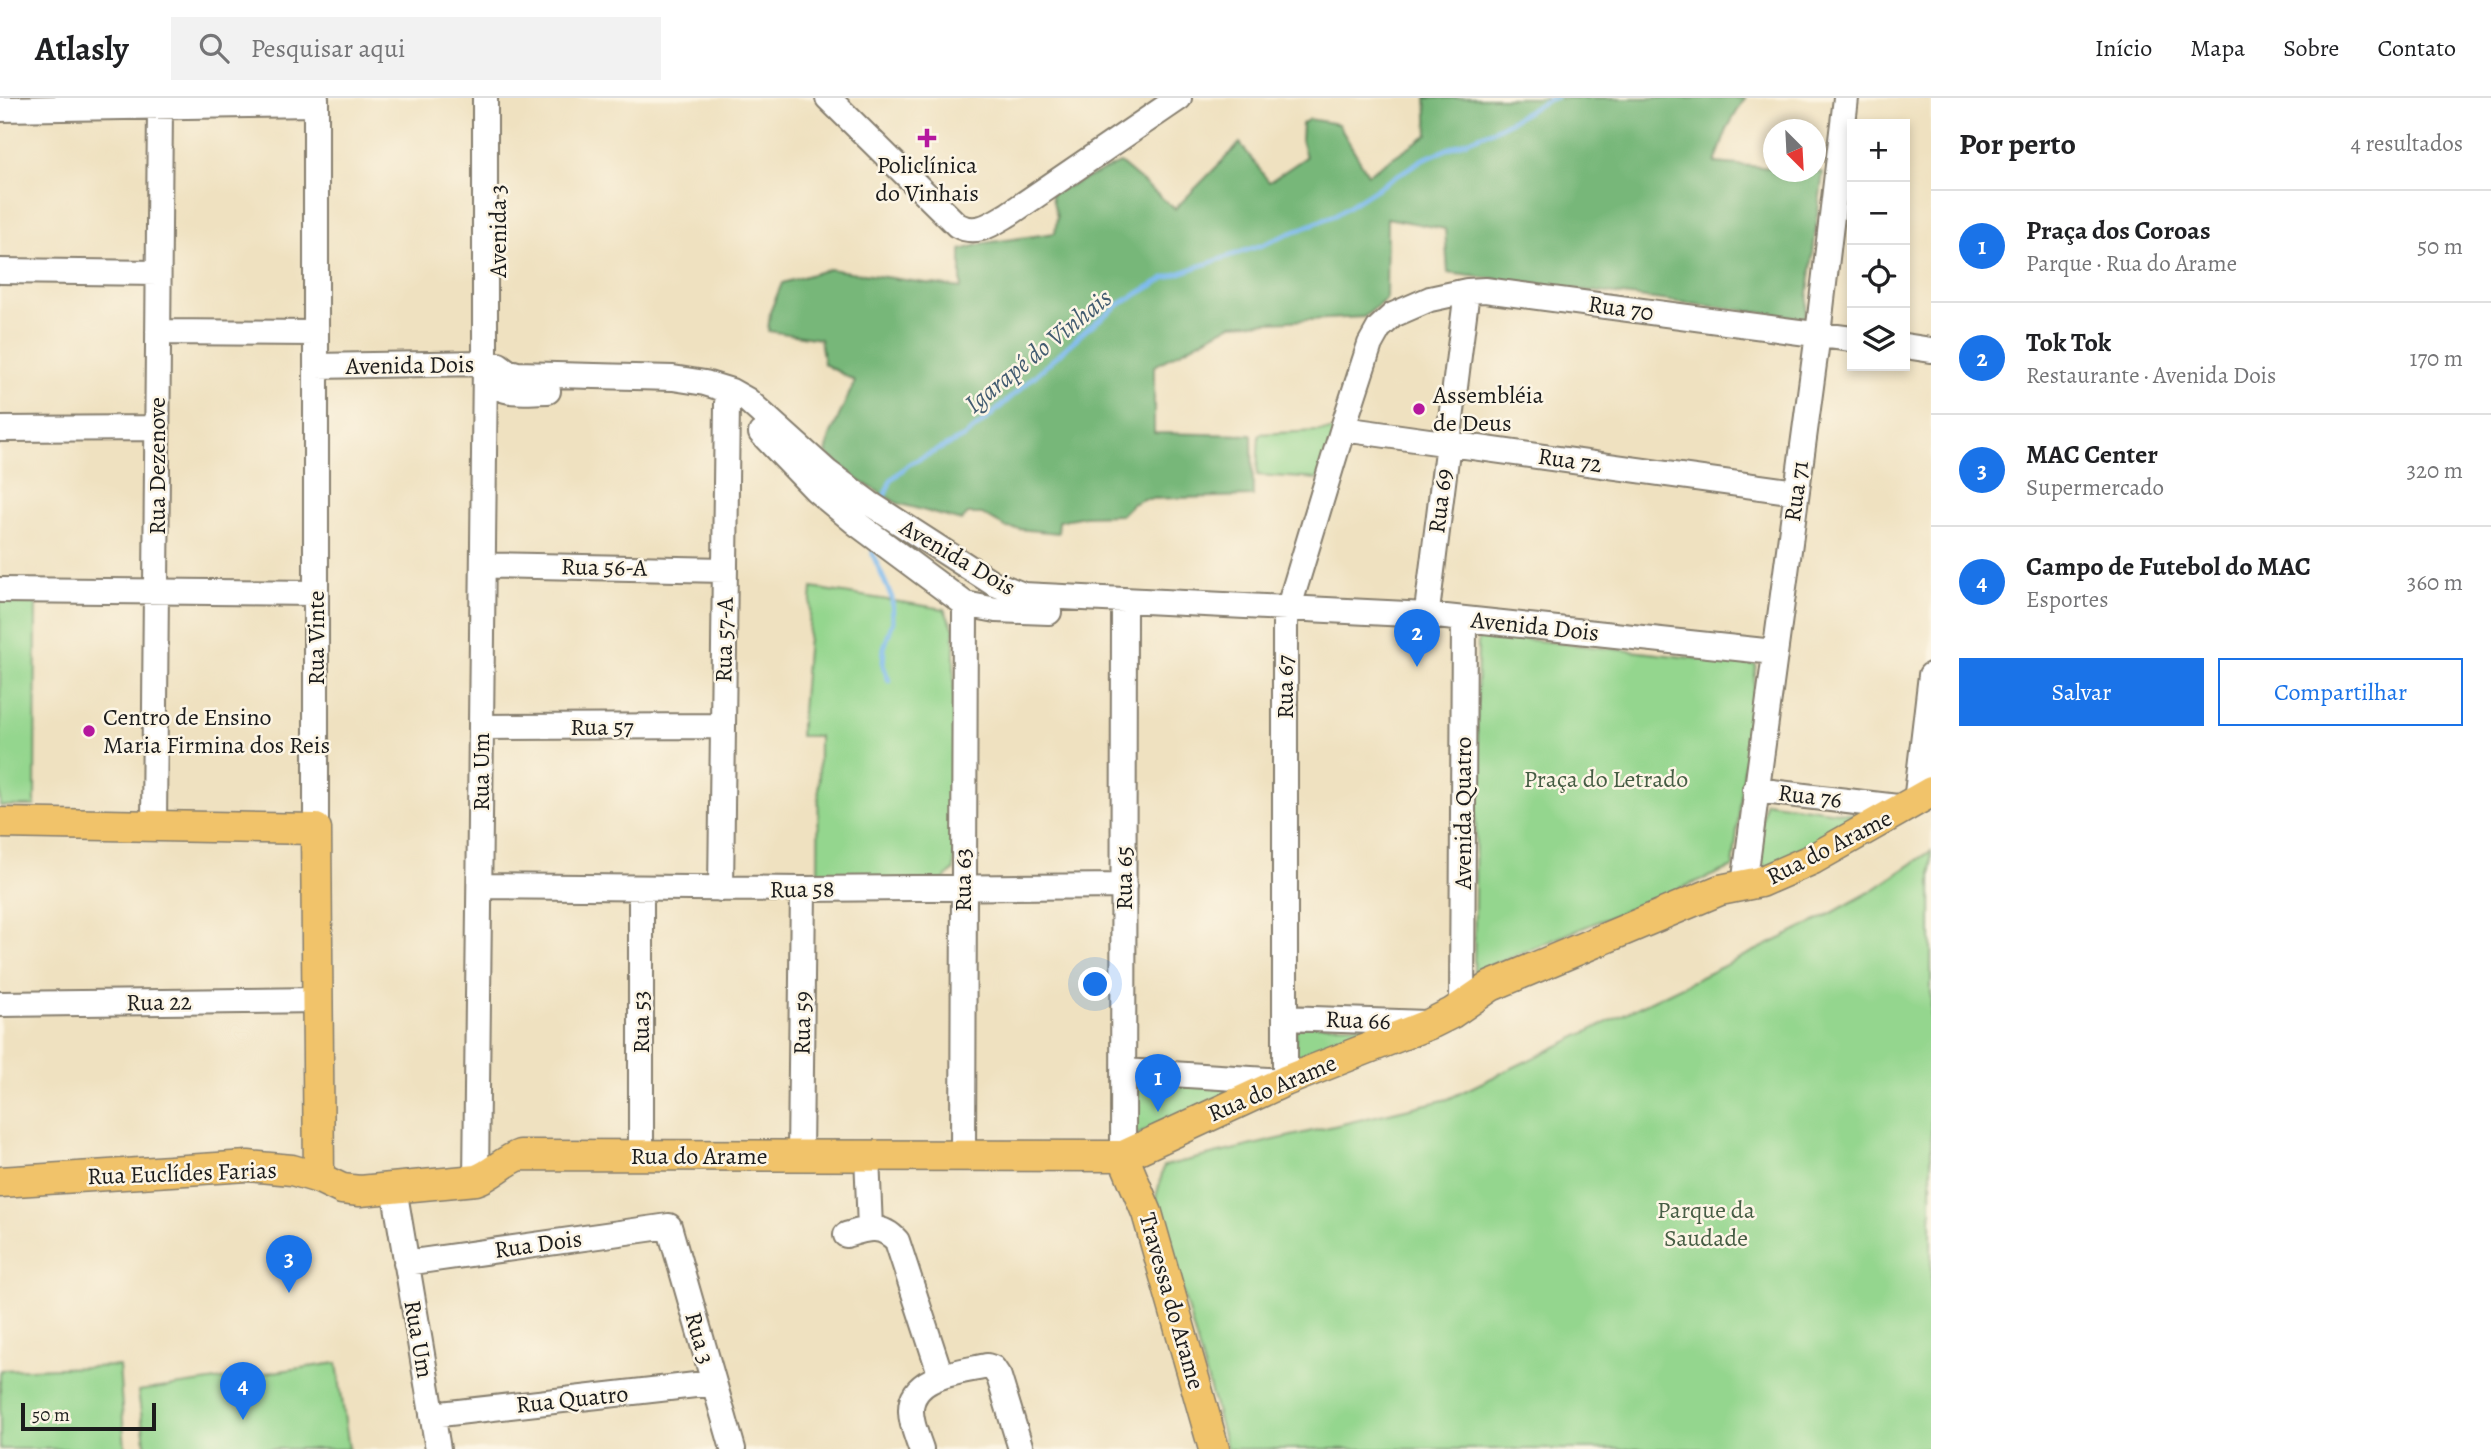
<!DOCTYPE html>
<html lang="pt">
<meta charset="utf-8">
<style>
body{margin:0;font-family:Alegreya,serif;background:#f2f2f2;color:#202124}
.controls{position:absolute;right:21px;top:21px;display:grid;overflow:hidden;border-radius:0px;box-shadow:0 4px 10px #0003}
.controls button{width:63px;height:63px;display:grid;place-items:center;padding:0;border:0;border-bottom:2px solid #e0e0e0;background:#fff;color:#202124;font:35px sans-serif}
.compass{position:absolute;left:1763px;top:21px;width:63px;height:63px;border-radius:50%;background:#fff;box-shadow:0 4px 10px #0003;rotate:156deg}
.scale{position:absolute;left:21px;bottom:18px;width:135px;box-sizing:border-box;padding-left:7px;border:4px solid #1c1c1c;border-top:0;font-size:19px;line-height:24px;white-space:nowrap;color:#1c1c1c;-webkit-text-stroke:5px #fcf5e5;paint-order:stroke}
.you{position:absolute;left:1096px;top:887px;width:24px;height:24px;margin:-18px;border:5px solid #fff;border-radius:50%;background:#1a73e8;box-shadow:0 0 0 10px #1a73e833}
.badge{display:grid;place-items:center;width:46px;height:46px;border-radius:50%;background:#1a73e8;color:#fff;font-size:23px;font-weight:700}
.pin{position:absolute;translate:-50% -58px;filter:drop-shadow(0 2px 4px #0008)}
.pin::after{content:'';position:absolute;top:37px;width:24px;height:21px;background:inherit;clip-path:polygon(0 0,100% 0,50% 100%)}
.list{margin:0;padding:0;list-style:none}
h2{display:flex;justify-content:space-between;align-items:center;height:91px;margin:0;padding:0 28px;font-size:30px}
h2 small{font-size:23px;font-weight:400;color:#757577}
.list li{display:grid;grid-template-columns:46px 1fr auto;gap:21px;align-items:center;box-sizing:border-box;height:112px;padding:0 28px;border-top:2px solid #e0e0e0}
.list b{display:block;font-size:26px;white-space:nowrap}
.list p{margin:0;font-size:23px;white-space:nowrap;color:#757577}
.list em{font-size:23px;font-style:normal;color:#757577}
.actions{display:flex;gap:14px;padding:21px 28px}
.actions a{flex:1;padding:16px 0;border:2px solid #1a73e8;border-radius:0px;text-align:center;font-size:24px;color:#1a73e8}
.actions .main{background:#1a73e8;color:#fff}
.icon{flex:none;width:38px;height:38px;fill:none;stroke:currentColor;stroke-width:2;stroke-linecap:round;stroke-linejoin:round}
.map{position:relative;flex:none;width:1931px;height:1351px;overflow:hidden}
header{display:flex;align-items:center;gap:42px;box-sizing:border-box;height:98px;padding:0 35px;background:#fff;border-bottom:2px solid #e0e0e0}
header strong{font-size:33px}
nav{display:flex;gap:38px;margin-inline-start:auto;font-size:24px}
.search{width:490px;height:63px;background:#f2f2f2;display:flex;align-items:center;gap:18px;box-sizing:border-box;padding:0 24px;border-radius:0px;color:#757577;font-size:26px}
main{display:flex}
aside{flex:1;background:#fff}
.map>svg:first-child{display:block}
.green{fill:#94d68e;stroke:#587955;stroke-width:2}
.forest{fill:#77b779;stroke:#4a6a4a;stroke-width:2}
.lines{fill:none;stroke-linecap:round;stroke-linejoin:round}
.stream{stroke:#7ab9ee;stroke-width:5}
.minor-casing{stroke:#867e6e;stroke-width:28}
.major-casing{stroke:#867e6e;stroke-width:33}
.minor{stroke:#fff;stroke-width:24}
.major{stroke:#f1c36a;stroke-width:30}
.poi-dot{fill:#b5179e;stroke:#fcf5e5;stroke-width:2.5}
.labels{text-anchor:middle;dominant-baseline:central;stroke-width:5;stroke-linejoin:round;paint-order:stroke}
.poi-label{font-size:24px;fill:#1c1c1c;stroke:#fcf5e5;text-anchor:start}
.street-label{font-size:24px;fill:#1c1c1c;stroke:#fcf5e5}
.park-label{font-size:24px;fill:#465d44;stroke:#fcf5e5}
.water-label{font-size:26px;font-style:italic;fill:#425b70;stroke:#fcf5e5}
</style>
<header>
<strong>Atlasly</strong>
<div class="search"><svg class="icon" aria-label="search" viewBox="0 0 24 24"><circle cx="10" cy="10" r="6"/><path d="M15 15l6 6"/></svg>Pesquisar aqui</div>
<nav><a>Início</a><a>Mapa</a><a>Sobre</a><a>Contato</a></nav>
</header>
<main>
<div class="map">
<svg width="1931" height="1351" viewBox="0 0 1931 1351">
<rect width="100%" height="100%" fill="#fcf5e5"/>
<filter id="ink" filterUnits="userSpaceOnUse"><feTurbulence type="fractalNoise" baseFrequency=".0143" numOctaves="2"/><feDisplacementMap in="SourceGraphic" scale="14" xChannelSelector="R" yChannelSelector="G"/><feConvolveMatrix kernelMatrix="1 2 1 2 8 2 1 2 1" color-interpolation-filters="sRGB"/></filter>
<filter id="wash" filterUnits="userSpaceOnUse"><feTurbulence type="fractalNoise" baseFrequency=".00686" numOctaves="4" result="noise"/><feDisplacementMap in="SourceGraphic" scale="28" xChannelSelector="R" yChannelSelector="G"/><feGaussianBlur stdDeviation="1.57" result="paint"/><feColorMatrix in="noise" values="0 0 0 0 0 0 0 0 0 0 0 0 0 0 0 0 0 1.4 0 .05"/><feComposite in="paint" operator="in"/></filter>
<g filter="url(#wash)">
<rect width="100%" height="100%" fill="#efe1c0"/>
<path class="green" d="M1336 332 1318 381 1257 377 1259 336Z
M812 490 944 511 954 531V772L943 782 818 784 819 638H800Z
M0 499H36L35 708H0Z
M1478 536 1756 567 1733 769 1474 874Z
M1765 704 1874 719 1754 778Z
M1931 753V1351H1227L1156 1099 1164 1068 1448 1001 1823 820 1870 794Z
M1296 927H1394L1294 969Z
M1130 978 1247 987 1128 1041Z
M337 1265 349 1351H146L138 1293Z
M119 1268 125 1351H0V1272Z"/>
<path class="forest" d="M1426 0H1745L1728 29 1715 65 1773 70V74H1823L1805 220 1448 175 1445 131 1387 120 1386 201 1364 219 1232 226 1154 268V335L1252 337 1253 398 1143 401 1132 406 1121 417 1084 418 1059 423 1058 435 1007 430 982 416H968L961 423 897 405 857 381 826 355 830 338 855 283 824 266 820 241 768 233 770 214 782 185 829 171 961 190V152L985 145 1055 135 1057 119 1051 96 1120 65 1175 111 1240 45 1269 84 1306 59 1301 42 1302 26 1309 21 1338 26 1368 76 1428 36Z"/>
<g class="lines">
<path class="stream" d="M881 406 891 382 909 366 964 339 988 320 1087 231 1120 206 1165 180 1262 147 1335 117 1423 61 1496 31 1550 1 1556 0
M873 446V457L892 500 893 523 884 550 883 567 889 583"/>
</g>
</g>
<g filter="url(#ink)">
<g class="lines">
<g class="minor-casing">
<path id="minor" d="M828 0 957 127C976 138 992 126 1009 116L1179 0
M0 11 316 6
M0 173 158 175
M158 234 316 235
M1905 248 1931 252
M316 268 485 265 499 267 507 273 517 276 673 280 705 285 731 293 747 302 827 374 869 405 993 485 1023 497 1427 517 1774 554
M484 273C497 300 522 293 548 293
M0 331 157 330
M1343 331 1796 394
M761 335 816 392 856 425 965 506 996 512 1049 514
M483 467 725 472
M0 492 316 495
M1425 529 1467 193
M482 629 723 628
M1755 692 1906 710
M1916 704 1931 577
M154 728 160 8
M316 731V0
M1744 787 1818 236 1846 0
M480 788 803 791 1124 788
M721 791 727 305 731 293
M0 906 317 902
M1462 909 1464 521
M1285 920 1427 925
M1123 973 1285 983V522L1346 320 1370 246 1379 230 1393 217 1430 201 1467 193 1485 192 1852 241
M641 1058V791
M800 1058 803 791
M867 1058 870 1130
M963 1058 965 506
M1123 1058 1124 503
M476 1082 485 265V0
M394 1090 438 1351
M846 1137C866 1131 881 1125 897 1143L941 1278
M406 1165 669 1128 733 1351
M432 1317 713 1285
M921 1351C917 1339 911 1326 911 1313 910 1277 961 1274 987 1268L993 1270 999 1279 1021 1351"/>
</g>
<g class="major-casing">
<path id="major" d="M0 725 316 731 319 1080
M1123 1058 1147 1115 1214 1351
M0 1084 248 1068 292 1072 319 1080 342 1091 360 1093 476 1082C492 1077 503 1063 520 1057L1123 1058 1285 983 1432 925 1452 915 1491 888 1720 792 1760 784 1813 761 1931 694"/>
</g>
<use href="#minor" class="minor"/>
<use href="#major" class="major"/>
</g>
</g>
<g class="poi-dot">
<path d="M923.5 29.5h7v7h7v7h-7v7h-7v-7h-7v-7h7z"/>
<circle cx="1419" cy="311" r="7"/>
<circle cx="89" cy="633" r="7"/>
</g>
<g class="labels">
<g class="poi-label">
<text x="927" y="67" text-anchor="middle">Policlínica<tspan x="927" dy="28">do Vinhais</tspan></text>
<text x="1433" y="297">Assembléia<tspan x="1433" dy="28">de Deus</tspan></text>
<text x="103" y="619">Centro de Ensino<tspan x="103" dy="28">Maria Firmina dos Reis</tspan></text>
</g>
<g class="street-label">
<text transform="translate(498 133) rotate(-90)">Avenida 3</text>
<text transform="translate(1621 210) rotate(8)">Rua 70</text>
<text transform="translate(410 267) rotate(-1)">Avenida Dois</text>
<text transform="translate(1570 362) rotate(8)">Rua 72</text>
<text transform="translate(157 368) rotate(-90)">Rua Dezenove</text>
<text transform="translate(1796 393) rotate(-82)">Rua 71</text>
<text transform="translate(1440 403) rotate(-83)">Rua 69</text>
<text transform="translate(958 459) rotate(30)">Avenida Dois</text>
<text transform="translate(604 469) rotate(1)">Rua 56-A</text>
<text transform="translate(1535 528) rotate(6)">Avenida Dois</text>
<text transform="translate(316 540) rotate(-90)">Rua Vinte</text>
<text transform="translate(724 542) rotate(-89)">Rua 57-A</text>
<text transform="translate(1285 589) rotate(-90)">Rua 67</text>
<text x="602" y="629">Rua 57</text>
<text transform="translate(481 674) rotate(-90)">Rua Um</text>
<text transform="translate(1810 698) rotate(7)">Rua 76</text>
<text transform="translate(1463 715) rotate(-90)">Avenida Quatro</text>
<text transform="translate(1829 749) rotate(-27)">Rua do Arame</text>
<text transform="translate(1124 780) rotate(-90)">Rua 65</text>
<text transform="translate(963 782) rotate(-90)">Rua 63</text>
<text transform="translate(802 791) rotate(-1)">Rua 58</text>
<text transform="translate(159 904) rotate(-1)">Rua 22</text>
<text transform="translate(1358 922) rotate(2)">Rua 66</text>
<text transform="translate(641 924) rotate(-90)">Rua 53</text>
<text transform="translate(802 925) rotate(-89)">Rua 59</text>
<text transform="translate(1272 990) rotate(-23)">Rua do Arame</text>
<text x="699" y="1058">Rua do Arame</text>
<text transform="translate(182 1075) rotate(-2)">Rua Euclídes Farias</text>
<text transform="translate(538 1146) rotate(-8)">Rua Dois</text>
<text transform="translate(1172 1203) rotate(74)">Travessa do Arame</text>
<text transform="translate(700 1240) rotate(74)">Rua 3</text>
<text transform="translate(419 1241) rotate(80)">Rua Um</text>
<text transform="translate(572 1301) rotate(-6)">Rua Quatro</text>
</g>
<g class="park-label">
<text x="1606" y="681">Praça do Letrado</text>
<text x="1706" y="1112">Parque da<tspan x="1706" dy="28">Saudade</tspan></text>
</g>
<g class="water-label">
<text transform="translate(1038 253) rotate(-39)">Igarapé do Vinhais</text>
</g>
</g>
</svg>
<div class="controls">
<button>+</button>
<button>−</button>
<button><svg class="icon" aria-label="locate" viewBox="0 0 24 24"><circle cx="12" cy="12" r="6"/><path d="M12 2v4M12 18v4M2 12h4M18 12h4"/></svg></button>
<button><svg class="icon" aria-label="layers" viewBox="0 0 24 24"><path d="M12 4l9 5-9 5-9-5zM3 14l9 5 9-5"/></svg></button>
</div>
<svg class="compass" viewBox="-18 -18 36 36"><path d="M0-13l5 13h-10z" fill="#e53935"/><path d="M0 13l5-13h-10z" fill="#757577"/></svg>
<div class="scale">50 m</div>
<div class="you"></div>
<div class="pin badge" style="left:1158px;top:1014px">1</div>
<div class="pin badge" style="left:1417px;top:569px">2</div>
<div class="pin badge" style="left:289px;top:1195px">3</div>
<div class="pin badge" style="left:243px;top:1322px">4</div>
</div>
<aside>
<h2>Por perto<small>4 resultados</small></h2>
<ul class="list">
<li><span class="badge">1</span><div><b>Praça dos Coroas</b><p>Parque · Rua do Arame</p></div><em>50 m</em></li>
<li><span class="badge">2</span><div><b>Tok Tok</b><p>Restaurante · Avenida Dois</p></div><em>170 m</em></li>
<li><span class="badge">3</span><div><b>MAC Center</b><p>Supermercado</p></div><em>320 m</em></li>
<li><span class="badge">4</span><div><b>Campo de Futebol do MAC</b><p>Esportes</p></div><em>360 m</em></li>
</ul>
<div class="actions"><a class="main">Salvar</a><a>Compartilhar</a></div>
</aside>
</main>
